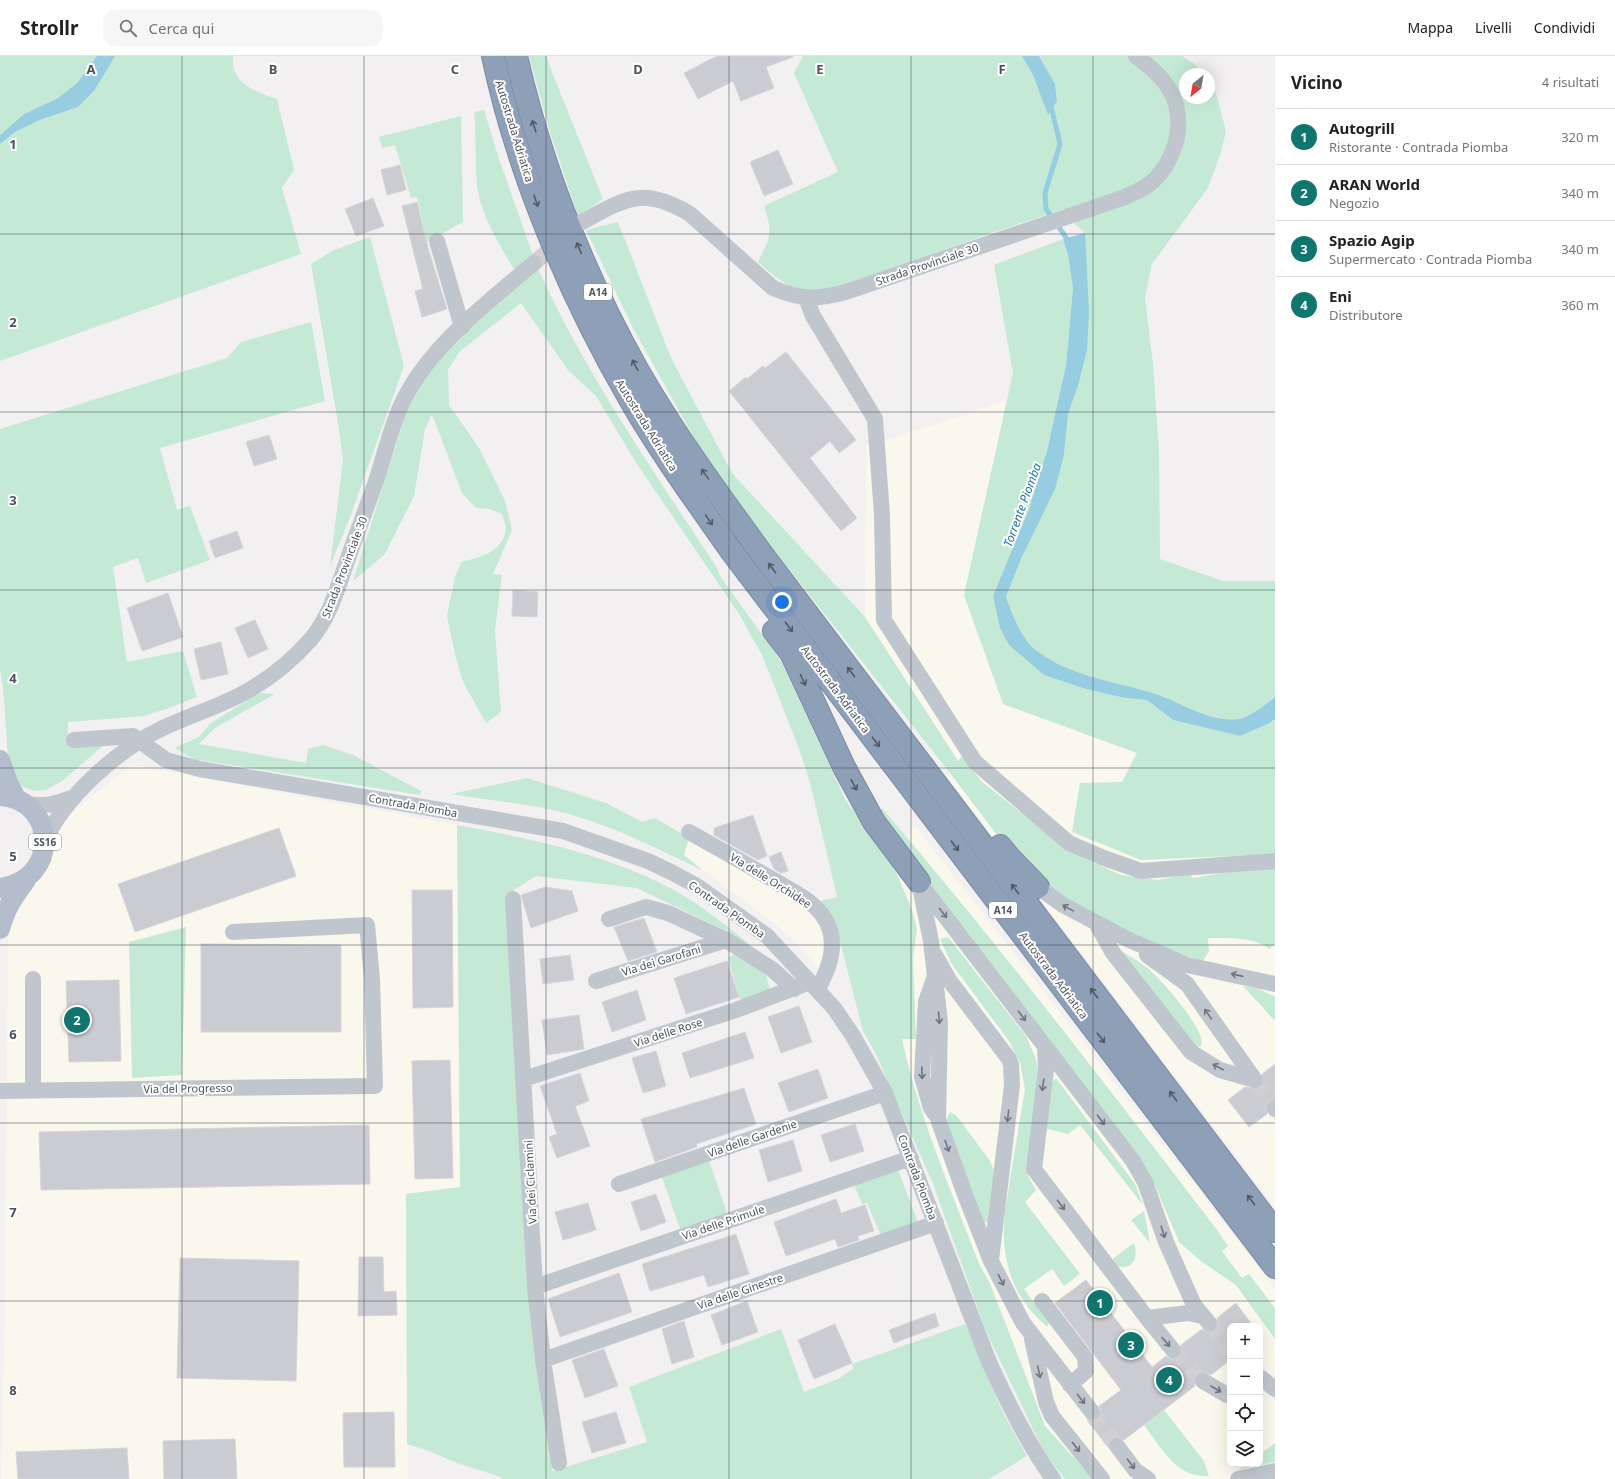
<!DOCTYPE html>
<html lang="it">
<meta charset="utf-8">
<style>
body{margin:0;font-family:"Noto Sans",sans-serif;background:#f6f6f6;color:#202124}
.controls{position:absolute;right:12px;bottom:12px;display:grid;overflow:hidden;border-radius:8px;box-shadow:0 4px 16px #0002}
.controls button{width:36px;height:36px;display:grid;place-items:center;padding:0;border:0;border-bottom:1px solid #e0e0e0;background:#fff;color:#202124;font:20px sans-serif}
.compass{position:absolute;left:1179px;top:12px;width:36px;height:36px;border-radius:50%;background:#fff;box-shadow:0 4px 16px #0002;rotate:211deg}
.you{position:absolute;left:782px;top:546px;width:14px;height:14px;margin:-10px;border:3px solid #fff;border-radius:50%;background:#1a73e8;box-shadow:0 0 0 6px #1a73e833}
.badge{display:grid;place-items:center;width:26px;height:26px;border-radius:50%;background:#0f766e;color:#fff;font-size:13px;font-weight:700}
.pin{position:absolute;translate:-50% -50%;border:2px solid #fff;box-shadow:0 1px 4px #0006}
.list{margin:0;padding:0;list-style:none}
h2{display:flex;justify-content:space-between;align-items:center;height:52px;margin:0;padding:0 16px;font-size:17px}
h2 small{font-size:13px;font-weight:400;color:#757577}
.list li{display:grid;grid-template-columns:26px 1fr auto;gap:12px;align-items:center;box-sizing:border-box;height:56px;padding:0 16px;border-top:1px solid #e0e0e0}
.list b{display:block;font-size:15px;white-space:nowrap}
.list p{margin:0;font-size:13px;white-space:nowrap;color:#757577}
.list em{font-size:13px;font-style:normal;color:#757577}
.icon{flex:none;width:22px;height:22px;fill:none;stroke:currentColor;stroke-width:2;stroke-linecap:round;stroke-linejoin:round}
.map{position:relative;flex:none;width:1275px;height:1423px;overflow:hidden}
header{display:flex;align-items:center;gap:24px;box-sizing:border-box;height:56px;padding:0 20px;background:#fff;border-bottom:1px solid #e0e0e0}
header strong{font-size:19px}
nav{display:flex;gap:22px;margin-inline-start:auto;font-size:14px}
.search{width:280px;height:36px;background:#f6f6f6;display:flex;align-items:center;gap:10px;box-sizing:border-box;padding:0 14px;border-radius:12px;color:#757577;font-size:15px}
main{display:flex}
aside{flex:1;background:#fff}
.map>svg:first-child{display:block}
.commercial{fill:#faf7ec;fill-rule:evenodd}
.green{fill:#c4ead5}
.water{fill:#97cde1}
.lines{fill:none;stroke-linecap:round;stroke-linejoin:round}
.stream{stroke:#97cde1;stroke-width:5}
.building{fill:#cbccd2;stroke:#d5d6da}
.minor-tunnel{stroke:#d0d0d2;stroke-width:16;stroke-dasharray:16 8;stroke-linecap:butt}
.highway-casing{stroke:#798ba4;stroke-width:24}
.minor{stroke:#c0c6cd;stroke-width:16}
.major{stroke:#b3bdcb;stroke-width:20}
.highway{stroke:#8e9fb8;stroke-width:22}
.oneway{stroke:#515a64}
.oneway2{stroke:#6d757d}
.grid{fill:none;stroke:#4a525b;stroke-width:1;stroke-opacity:0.55}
.labels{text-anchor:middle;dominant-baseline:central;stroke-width:4;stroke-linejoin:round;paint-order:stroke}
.shield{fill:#fff;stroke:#80868c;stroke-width:1}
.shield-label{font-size:10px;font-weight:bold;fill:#4a525b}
.street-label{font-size:11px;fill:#4a525b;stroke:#fff}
.water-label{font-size:12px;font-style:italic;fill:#1f7799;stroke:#fff}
.grid-label{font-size:13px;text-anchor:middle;font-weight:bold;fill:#4a525b;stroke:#fff;stroke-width:4;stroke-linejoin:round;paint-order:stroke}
</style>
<header>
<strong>Strollr</strong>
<div class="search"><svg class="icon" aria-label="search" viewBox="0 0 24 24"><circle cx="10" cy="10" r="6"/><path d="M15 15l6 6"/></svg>Cerca qui</div>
<nav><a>Mappa</a><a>Livelli</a><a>Condividi</a></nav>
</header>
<main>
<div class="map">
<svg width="1275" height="1423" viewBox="0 0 1275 1423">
<rect width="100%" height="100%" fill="#f2f0f0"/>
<path class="commercial" d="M1007 344 964 539 1003 647 1137 697 1122 726 1275 798V1151L947 721 958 705 865 561 866 388 886 384Z
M131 709 457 769 460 1132 406 1138 408 1423H1L5 1251 8 876 26 834 46 815 57 769Z
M915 770 1275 1233V1423H1093L1045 1370 1022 1308 989 1225 980 1210 924 1063 909 1016 871 834ZM1230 1270H1260V1408H1230Z
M689 782 788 840 812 859 823 875 826 900 819 915 808 900 786 877 684 799Z"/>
<path class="green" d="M0 0H97L77 27 58 42 24 58 0 79Z
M115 0H233C230 27 256 36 277 43L294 114 282 132 301 198 0 305V88L15 76 40 64 78 51Z
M529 0H547L550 11 603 143 578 160 550 76Z
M803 0H1022L1033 19 1048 59 1057 45 1055 28 1039 0H1182L1196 9 1203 18H1185V42H1209V27L1216 37 1226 75 1221 96 1208 132 1152 208 1145 241 1153 308 1159 396 1160 503 1223 525H1275V641C1268 647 1248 662 1239 663 1209 667 1183 647 1156 638 1115 625 1072 622 1037 595 1022 584 1012 558 1006 541L1064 399 1068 358 1078 330 1085 177 1065 159 1064 153 988 178 842 232C834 234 825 237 817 237 793 238 775 221 758 206 771 180 773 177 764 150L838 116 794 17Z
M484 54 499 103 534 202 516 217C504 196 490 174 482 151 472 122 478 87 474 56Z
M461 60 463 166 427 186 417 141 411 142 395 89 382 92 379 81Z
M618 166 671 302 732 417 865 561 958 705 962 700 981 725 1057 785 1086 803 1121 819 1158 824 1189 818 1193 822 1275 808V887L1270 893C1251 880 1230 882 1208 882L1209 895 1203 905 1177 897 1060 844 1003 787 950 717 759 475 705 401 634 274 586 174Z
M370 181 404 310 349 464 330 510 343 405 338 367 311 208 334 194Z
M1063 183 1068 199 1073 232 1066 309 1047 395 1029 453 993 540 1044 619 1086 633 1125 642 1147 644 1173 664 1240 680 1268 668 1275 663V798L1141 804 1072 776 1080 727 1122 726 1137 697 1003 648 964 539 1013 317 994 209Z
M536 208C584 316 653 414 717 512L720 520 781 605 845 743 896 816 912 854 917 873 913 901 916 983H902C919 1061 951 1135 980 1210L989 1225 1045 1370 1093 1423H1065L1045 1398 985 1273 933 1128 875 996 863 975 838 878 816 846 837 841 811 730 801 698 763 601 739 558 637 408 596 340 568 314 521 247 459 296 448 314 449 349 479 392 505 445 512 474 493 518 502 519 495 575 501 656 486 667 463 626 455 598 447 560 455 520 462 506C481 501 502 496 506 474 506 469 503 462 502 458L490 453 476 452 462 437 432 358 425 373 414 440 385 498 353 525 406 357 424 322 450 288Z
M311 266 325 345 160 392 177 454 190 450 210 504 146 527 138 502 113 511 127 606 183 595 197 641 166 653 144 660 68 666V689L105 688 62 725 46 734 34 735 21 730 9 715 3 630 0 614V373L227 302 241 286Z
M259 637 275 638 215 672 199 688 306 707 308 693 323 689 353 699 421 735 420 739 194 703 175 692 199 681 211 667Z
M527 722 606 747 642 766 655 762 689 782 684 799 702 814C660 794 619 773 575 760 535 748 492 745 451 738Z
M882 752C998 888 1108 1031 1217 1174L1228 1190 1222 1195 1242 1222 1249 1218 1275 1252V1283L1236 1229 1202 1206 1179 1186 1155 1129 1135 1099 878 761Z
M457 769C532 783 608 798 676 835 711 855 748 888 780 913L726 875 637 832 536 820 506 839 527 1229 553 1415 647 1386 629 1331 781 1273 804 1336 838 1323 853 1313 852 1308 965 1268 1004 1359 1027 1400 989 1423H502L501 1421 457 1407 429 1395 407 1388 406 1138 460 1131Z
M186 871 182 1019 132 1022 129 886Z
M948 881 1026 980 1036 1003 1039 1021 1028 1120 1036 1134 1025 1146 1080 1218 1064 1230 1052 1213 1024 1233 1049 1267 1048 1270H1046C1010 1239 1000 1200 1005 1154L1025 1033 1020 1007 1009 985 951 907 940 883Z
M1123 896C1133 902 1144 908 1153 917 1164 927 1208 977 1201 990L1196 991 1121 898Z
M737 898 766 919 771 938 741 947 728 901Z
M1243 930 1259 933 1275 941V965Z
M1056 1022 1135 1128 1143 1149 1080 1069 1068 1078 1044 1072 1051 1028Z
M950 1056 956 1059 990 1105 994 1115 988 1165 986 1166H983L950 1076 947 1062Z
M709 1105 728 1160 681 1176 662 1121Z
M898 1114 919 1169 882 1182 867 1147 862 1148 854 1129Z
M1144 1155 1150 1187 1131 1164Z
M1134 1187C1141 1208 1126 1218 1108 1206Z
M1164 1354 1204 1405 1209 1420C1177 1423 1161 1391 1144 1369Z
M1275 1387V1406L1238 1414 1247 1408H1260V1398Z"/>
<path class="water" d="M97 0H115L94 35 78 51 40 64 15 76 0 88V79L24 58 58 42 77 27Z
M1022 0H1039L1055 28 1057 45 1048 59 1033 19Z
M1085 177 1089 256 1087 294 1078 330 1068 358 1064 399 1055 433 1022 501 1006 541C1012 558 1022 584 1037 595 1073 622 1115 625 1156 638 1183 647 1209 667 1239 663 1248 662 1268 647 1275 641V663L1268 668 1240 680 1173 664 1147 644 1125 642 1086 633 1044 619 1009 589 1000 572 993 540 1029 453 1047 395 1066 309 1073 232 1068 199 1063 183Z"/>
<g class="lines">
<path class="stream" d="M1050 46 1060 88 1045 137 1046 153 1070 187"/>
</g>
<path class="building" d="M717 0H793V1L766 11 774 32 741 45 733 25 698 43 684 17Z
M778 94 793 128 764 140 750 106Z
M400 109 406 134 387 139 381 114Z
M373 142 384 170 356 180 345 153Z
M417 146 428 192 447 253 422 261 415 235 423 233 402 150Z
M786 296 856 384 839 397 830 385 810 402 857 462 841 475 729 335 746 321 747 323 763 310 765 312Z
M269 379 277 403 254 410 246 386Z
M237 475 243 492 215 502 209 485Z
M513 534 538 536 537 561 512 560Z
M168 537 183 581 142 595 127 552Z
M255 564 268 593 248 602 235 572Z
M221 586 228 618 201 624 194 593Z
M753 759 767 800 758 804 714 779V772Z
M279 772 296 820 135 876 118 828Z
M781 796 788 815 781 817 774 813 769 801Z
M545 831 572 835 578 855 531 872 521 839Z
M412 834H452L453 951 413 952Z
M644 862 657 896 628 905 614 871Z
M201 888 341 889V976H201Z
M570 899 574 924 543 928 540 903Z
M727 905 739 941 686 958 674 922Z
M119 924 121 1005 69 1006 66 925Z
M637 934 646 964 612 976 602 946Z
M799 950 812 986 781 997 768 961Z
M579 959 584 993 547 999 542 964Z
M745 976 754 1002 690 1022 682 997Z
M656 995 666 1030 643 1037 632 1002Z
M450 1004 453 1122 415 1123 412 1005Z
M1275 1008V1043L1267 1048V1058L1249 1071 1228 1044 1245 1031 1255 1033 1261 1031 1264 1026 1262 1018Z
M818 1013 828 1042 789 1056 778 1027Z
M580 1017 589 1045 575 1050 590 1090 557 1102 549 1081 557 1078 540 1030Z
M744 1032 756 1068 696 1088 697 1091 655 1106 641 1063Z
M855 1068 864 1095 830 1106 821 1079Z
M369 1069 370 1128 41 1134 39 1076Z
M793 1084 802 1115 768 1126 759 1094Z
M656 1138 666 1166 641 1175 631 1146Z
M836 1143 841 1157 865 1149 874 1175 858 1180 859 1184 838 1191 835 1183 786 1200 774 1166Z
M588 1147 596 1174 563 1184 555 1156Z
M736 1178 749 1218 708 1231 704 1219 650 1235 642 1208Z
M359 1201H383L384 1236 396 1235 397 1259 358 1260Z
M180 1202 299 1205 296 1325 177 1322Z
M619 1217 632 1256 560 1281 548 1243Z
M1086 1224 1152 1311 1166 1300 1170 1303 1179 1302 1182 1297 1181 1289 1202 1273 1206 1276 1215 1275 1218 1270 1217 1262 1236 1247 1253 1270H1230V1304L1211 1319 1203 1316 1198 1317 1194 1325 1195 1330 1124 1384 1116 1381 1112 1382 1108 1391 1087 1364 1093 1365 1098 1363 1101 1355 1099 1350 1121 1334 1055 1247Z
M747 1245 758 1276 722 1289 711 1259Z
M935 1257 939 1270 894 1287 889 1274Z
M684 1265 694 1301 672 1308 662 1273Z
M835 1268 852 1307 814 1323 798 1284Z
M604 1293 618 1330 585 1342 572 1304Z
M394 1356 395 1411H344L343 1357Z
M616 1356 626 1387 592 1397 582 1366Z
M235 1383 237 1423H164L163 1385Z
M127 1392 129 1423H18L16 1396Z"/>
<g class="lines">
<path class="minor-tunnel" d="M534 207 561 184
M1255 1024 1275 1052
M1209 1267 1230 1296
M1173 1294 1203 1325
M1092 1356 1117 1390"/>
<g class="highway-casing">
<path id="highway" d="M493 0C518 118 570 240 631 345 661 397 697 446 732 496L1275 1211
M516 0C541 109 583 217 638 315 675 379 718 438 762 498L1275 1175
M774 575 791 597 844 711 874 766 919 826
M1000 790 1009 801 1038 831"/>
</g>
<path class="minor" d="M582 166C626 142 643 130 690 158L773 232C801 244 816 244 846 236L1125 141C1131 138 1138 135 1144 132 1170 115 1184 79 1176 49 1171 28 1152 12 1136 0
M437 185 462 271
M806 242 813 260 875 363 882 459 884 564 975 706 1069 787 1104 802 1141 815 1275 805
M74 684 133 680 166 704 200 713 563 775 648 805 673 817 697 830 767 880 834 952 853 980 885 1037 989 1306C1008 1347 1027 1386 1053 1423
M23 747C42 751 54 749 71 742
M689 776C718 792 748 809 777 826 792 835 812 844 823 860 840 884 830 912 817 934
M45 785C64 741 120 692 163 672 188 660 215 652 240 639 267 625 291 606 311 583 329 562 337 534 346 508 356 479 367 451 377 422 384 400 390 376 399 354 423 295 487 247 534 207
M919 826 931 885 940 966 938 1063 964 1136 991 1205 1023 1267 1092 1356
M921 829 1133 1105 1145 1126 1166 1186 1194 1249 1209 1267
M1038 831 1063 849 1127 883 1187 909 1275 928
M513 843 535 1231 543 1304 559 1407
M609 863 646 851 668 857 726 884 772 913 794 933
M1096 867 1113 897 1191 996 1220 1014 1255 1024
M935 899 949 924 1009 1003 1011 1009 1012 1029 991 1204
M1147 899 1187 928 1255 1024
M596 925 726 884
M933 925 926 946 922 1021 931 1052 936 1059
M1045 990 1046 1014 1034 1113 1147 1262 1173 1294
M524 1023 736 954 810 926
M33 1034V923
M0 1035 375 1030 372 923 367 869 233 876
M1275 1052V1053
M619 1128 885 1037
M535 1231 911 1102
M1042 1245 1085 1301 1086 1315 1070 1329
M1147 1262 1188 1257 1202 1260
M1032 1283 1046 1346 1052 1360 1102 1423
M543 1304 936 1167
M1260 1321 1275 1333
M1203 1325 1227 1339 1230 1338
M1117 1390 1135 1414 1148 1423
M1238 1423 1275 1415"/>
<path class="major" d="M0 704 8 727 17 744
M0 740C57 743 61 824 0 832
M0 873C5 853 14 840 26 824"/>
<use href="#highway" class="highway"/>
</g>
<defs><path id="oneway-shaft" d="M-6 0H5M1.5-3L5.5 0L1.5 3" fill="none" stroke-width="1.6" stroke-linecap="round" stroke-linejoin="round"/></defs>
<g class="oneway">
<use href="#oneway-shaft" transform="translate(534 70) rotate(-108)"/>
<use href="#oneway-shaft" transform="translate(536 145) rotate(71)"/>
<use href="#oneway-shaft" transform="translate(579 192) rotate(-113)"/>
<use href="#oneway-shaft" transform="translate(635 309) rotate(-118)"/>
<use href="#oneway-shaft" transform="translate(705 418) rotate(-125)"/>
<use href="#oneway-shaft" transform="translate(709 464) rotate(55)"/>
<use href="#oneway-shaft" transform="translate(772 512) rotate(-127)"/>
<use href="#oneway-shaft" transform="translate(789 571) rotate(53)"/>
<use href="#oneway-shaft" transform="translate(851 616) rotate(-127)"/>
<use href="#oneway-shaft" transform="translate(803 624) rotate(65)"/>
<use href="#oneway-shaft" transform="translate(876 686) rotate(53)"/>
<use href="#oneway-shaft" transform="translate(854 729) rotate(62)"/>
<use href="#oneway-shaft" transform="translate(955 790) rotate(53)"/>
<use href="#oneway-shaft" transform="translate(1015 833) rotate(-127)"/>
<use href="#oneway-shaft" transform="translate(1094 937) rotate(-127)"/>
<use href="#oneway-shaft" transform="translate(1101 982) rotate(53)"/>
<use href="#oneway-shaft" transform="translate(1173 1040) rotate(-127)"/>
<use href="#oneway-shaft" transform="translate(1251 1144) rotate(-127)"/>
</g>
<g class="oneway2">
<use href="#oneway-shaft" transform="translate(1068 852) rotate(-151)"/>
<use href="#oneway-shaft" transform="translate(943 857) rotate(52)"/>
<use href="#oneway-shaft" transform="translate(1237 919) rotate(-167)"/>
<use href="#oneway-shaft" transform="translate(1208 958) rotate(-125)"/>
<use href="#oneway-shaft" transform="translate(1022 960) rotate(53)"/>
<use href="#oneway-shaft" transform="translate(939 962) rotate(85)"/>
<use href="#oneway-shaft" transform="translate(1218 1011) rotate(-153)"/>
<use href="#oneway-shaft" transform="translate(922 1017) rotate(88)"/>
<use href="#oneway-shaft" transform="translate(1043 1029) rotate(98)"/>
<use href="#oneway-shaft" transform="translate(1008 1060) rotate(96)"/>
<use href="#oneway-shaft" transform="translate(1101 1064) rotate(53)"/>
<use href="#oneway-shaft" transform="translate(947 1090) rotate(71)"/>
<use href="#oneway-shaft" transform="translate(1061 1149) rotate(53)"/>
<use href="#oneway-shaft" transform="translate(1163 1176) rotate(72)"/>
<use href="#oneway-shaft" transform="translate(1001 1224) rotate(63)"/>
<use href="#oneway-shaft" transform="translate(1166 1286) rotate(50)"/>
<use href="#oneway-shaft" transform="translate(1039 1316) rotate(77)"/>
<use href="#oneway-shaft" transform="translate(1216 1333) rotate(30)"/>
<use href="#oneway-shaft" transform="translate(1081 1343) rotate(52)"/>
<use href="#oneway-shaft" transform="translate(1076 1391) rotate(52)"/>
<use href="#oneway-shaft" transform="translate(1131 1408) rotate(53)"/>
</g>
<path class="grid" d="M182 0V1423M364 0V1423M546 0V1423M729 0V1423M911 0V1423M1093 0V1423M0 178H1275M0 356H1275M0 534H1275M0 712H1275M0 889H1275M0 1067H1275M0 1245H1275"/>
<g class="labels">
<g class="shield">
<rect x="584" y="228" width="28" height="16" rx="3"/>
<rect x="29" y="778" width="32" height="16" rx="3"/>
<rect x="989" y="846" width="28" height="16" rx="3"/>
</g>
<g class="shield-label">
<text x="598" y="236">A14</text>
<text x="45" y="786">SS16</text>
<text x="1003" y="854">A14</text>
</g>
<g class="street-label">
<text transform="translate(515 75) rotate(73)">Autostrada Adriatica</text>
<text transform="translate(927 208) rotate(-19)">Strada Provinciale 30</text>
<text transform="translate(647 369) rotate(58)">Autostrada Adriatica</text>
<text transform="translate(344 511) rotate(-69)">Strada Provinciale 30</text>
<text transform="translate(836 633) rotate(53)">Autostrada Adriatica</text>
<text transform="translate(413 749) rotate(10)">Contrada Piomba</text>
<text transform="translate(771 824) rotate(32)">Via delle Orchidee</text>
<text transform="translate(727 853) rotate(35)">Contrada Piomba</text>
<text transform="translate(661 904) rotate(-17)">Via dei Garofani</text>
<text transform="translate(1054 919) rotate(53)">Autostrada Adriatica</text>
<text transform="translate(668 976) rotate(-18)">Via delle Rose</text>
<text transform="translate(188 1032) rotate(-1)">Via del Progresso</text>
<text transform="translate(752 1082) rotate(-19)">Via delle Gardenie</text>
<text transform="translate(918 1121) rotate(69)">Contrada Piomba</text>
<text transform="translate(530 1126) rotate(-93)">Via dei Ciclamini</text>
<text transform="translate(723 1166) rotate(-19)">Via delle Primule</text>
<text transform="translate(740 1235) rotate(-19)">Via delle Ginestre</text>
</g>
<g class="water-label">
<text transform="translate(1022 449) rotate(-70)">Torrente Piomba</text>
</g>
</g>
<g class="grid-label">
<text x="91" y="18">A</text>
<text x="273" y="18">B</text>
<text x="455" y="18">C</text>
<text x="638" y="18">D</text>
<text x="820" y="18">E</text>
<text x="1002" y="18">F</text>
<text x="13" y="93">1</text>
<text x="13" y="271">2</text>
<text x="13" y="449">3</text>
<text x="13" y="627">4</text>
<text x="13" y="805">5</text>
<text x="13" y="983">6</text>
<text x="13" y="1161">7</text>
<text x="13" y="1339">8</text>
</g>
</svg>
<div class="controls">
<button>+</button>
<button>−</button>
<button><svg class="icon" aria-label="locate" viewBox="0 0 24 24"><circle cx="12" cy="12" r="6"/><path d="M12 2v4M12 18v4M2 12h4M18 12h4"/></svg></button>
<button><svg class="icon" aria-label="layers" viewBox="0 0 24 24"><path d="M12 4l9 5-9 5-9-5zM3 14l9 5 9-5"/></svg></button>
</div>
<svg class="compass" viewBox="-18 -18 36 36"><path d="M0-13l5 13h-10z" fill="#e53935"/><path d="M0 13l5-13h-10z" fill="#757577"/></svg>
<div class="you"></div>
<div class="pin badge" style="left:1100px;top:1247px">1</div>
<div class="pin badge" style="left:77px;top:964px">2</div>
<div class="pin badge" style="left:1131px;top:1289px">3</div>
<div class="pin badge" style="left:1169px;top:1324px">4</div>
</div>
<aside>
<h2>Vicino<small>4 risultati</small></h2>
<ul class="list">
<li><span class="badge">1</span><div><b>Autogrill</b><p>Ristorante · Contrada Piomba</p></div><em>320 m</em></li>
<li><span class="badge">2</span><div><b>ARAN World</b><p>Negozio</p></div><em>340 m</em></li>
<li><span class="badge">3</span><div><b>Spazio Agip</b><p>Supermercato · Contrada Piomba</p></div><em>340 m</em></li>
<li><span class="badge">4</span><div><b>Eni</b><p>Distributore</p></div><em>360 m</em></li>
</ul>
</aside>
</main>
